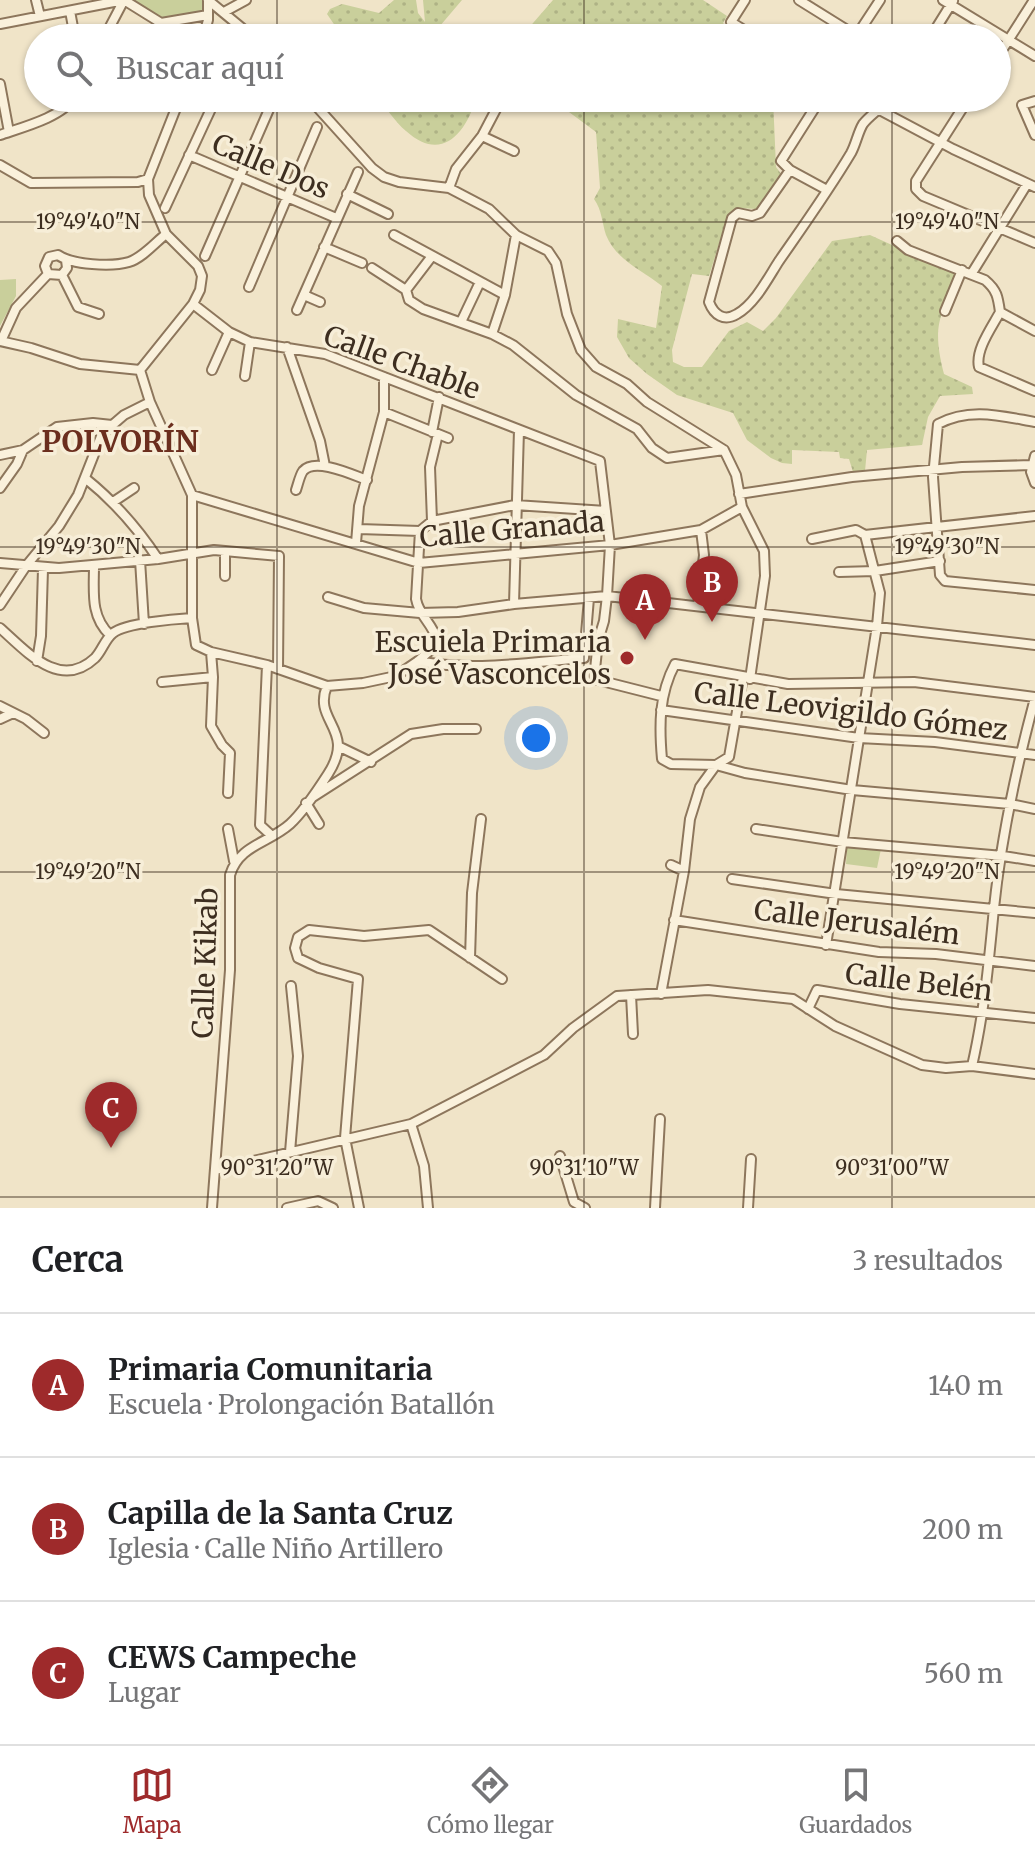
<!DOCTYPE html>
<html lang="es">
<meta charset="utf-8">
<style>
body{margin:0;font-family:Merriweather,serif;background:#f6f6f6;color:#202124}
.you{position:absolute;left:536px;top:738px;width:28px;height:28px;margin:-20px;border:6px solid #fff;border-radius:50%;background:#1a73e8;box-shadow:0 0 0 12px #1a73e833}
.badge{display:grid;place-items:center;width:52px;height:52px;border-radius:50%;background:#9e2a2b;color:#fff;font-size:26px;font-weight:700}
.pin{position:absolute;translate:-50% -66px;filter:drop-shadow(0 2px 4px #0008)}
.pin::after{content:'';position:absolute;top:42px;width:28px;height:24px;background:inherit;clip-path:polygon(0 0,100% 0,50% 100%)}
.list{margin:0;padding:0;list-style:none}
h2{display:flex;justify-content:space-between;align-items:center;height:104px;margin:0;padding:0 32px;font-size:34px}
h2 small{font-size:26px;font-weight:400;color:#757577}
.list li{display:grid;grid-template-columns:52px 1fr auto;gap:24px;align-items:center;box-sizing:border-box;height:144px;padding:0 32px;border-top:2px solid #e0e0e0}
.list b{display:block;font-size:30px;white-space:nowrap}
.list p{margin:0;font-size:26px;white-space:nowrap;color:#757577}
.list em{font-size:26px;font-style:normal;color:#757577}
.icon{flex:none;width:44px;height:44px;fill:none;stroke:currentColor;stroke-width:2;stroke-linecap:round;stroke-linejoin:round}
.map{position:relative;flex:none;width:1035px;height:1208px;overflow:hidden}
.search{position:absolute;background:#fff;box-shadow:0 2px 6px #0004;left:24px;right:24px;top:24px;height:88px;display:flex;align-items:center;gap:20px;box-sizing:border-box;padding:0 28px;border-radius:44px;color:#757577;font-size:30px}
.sheet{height:536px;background:#fff}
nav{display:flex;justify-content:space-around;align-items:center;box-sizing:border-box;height:112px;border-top:2px solid #e0e0e0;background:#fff;font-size:22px;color:#757577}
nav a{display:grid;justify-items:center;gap:4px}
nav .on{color:#9e2a2b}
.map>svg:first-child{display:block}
.grass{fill:url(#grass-dots)}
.green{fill:#c9cf9b}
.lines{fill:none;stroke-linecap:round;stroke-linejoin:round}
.minor-casing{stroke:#8d765c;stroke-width:12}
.minor{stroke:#faf1dc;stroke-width:8}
.ticks{fill:none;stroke:#3d2e20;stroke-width:2;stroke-opacity:0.45}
.poi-dot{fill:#9e2a2b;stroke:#f7eed8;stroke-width:3}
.labels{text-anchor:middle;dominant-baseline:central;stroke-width:7;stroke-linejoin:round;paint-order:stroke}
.street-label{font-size:28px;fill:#3d2e20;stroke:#f7eed8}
.poi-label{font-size:28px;fill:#3d2e20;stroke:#f7eed8;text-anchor:end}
.neighbourhood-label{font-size:30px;font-weight:bold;fill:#6b2e1e;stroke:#f7eed8}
.ticks-label{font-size:20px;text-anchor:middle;fill:#3d2e20;stroke:#f7eed8;stroke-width:7;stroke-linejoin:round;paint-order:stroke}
</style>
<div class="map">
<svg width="1035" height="1208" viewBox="0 0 1035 1208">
<defs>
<pattern id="grass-dots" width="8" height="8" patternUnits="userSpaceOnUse" patternTransform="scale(2)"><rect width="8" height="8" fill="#c9cf9b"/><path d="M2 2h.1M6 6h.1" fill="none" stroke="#aeb285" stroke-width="1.8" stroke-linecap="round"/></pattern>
</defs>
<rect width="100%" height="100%" fill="#f0e4c8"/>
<path class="grass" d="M394 0H416L418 13 425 22 423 0H462L434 33 436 38H339L342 36 327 14 330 9 342 4 379 13Z
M553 0H703L727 16 723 23 737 38H520Z
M377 98H476C466 134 441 163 406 131 395 122 387 108 377 98Z
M550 98H773L776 167 782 175 756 209 739 208 728 215 709 276 692 274 672 350 673 362 684 367H702L729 331 747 322 763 331 776 318 832 241 870 235 958 275C939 319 932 326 944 374L972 387 973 394 940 396 928 417 922 445 867 450 865 471 854 475 849 459 840 458 839 452 792 450V464L782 463 771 458 747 440 733 413 677 395 647 374 629 358 617 337 618 319 656 328 662 286C642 270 616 260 606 235 602 223 602 210 594 199L600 188 596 132Z"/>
<path class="green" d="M126 0H203L202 13 162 19Z
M16 279V296L0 326V280Z
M847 846 881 849 877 868 846 864Z"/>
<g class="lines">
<g class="minor-casing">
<path id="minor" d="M36 0 40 16
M124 0 161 23 208 15
M208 0 254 38
M745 0 731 22 757 38
M799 0 860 38
M943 0 1035 56
M70 11 75 38
M224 12 246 0
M0 24 124 0
M104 38 124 0
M203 38 208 20V0
M855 38 880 0
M930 38 953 1
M997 58 1034 0
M0 84 9 132
M180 98 148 179 149 195 166 234 198 266 202 276 200 290 193 304 140 370 150 402 192 495V618L196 645 211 652 267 665 327 686 363 683 396 676 418 661 432 649 437 640C433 624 419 616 416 599L420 531
M309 98 372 168 384 177 399 182 449 188 489 209 516 235 548 251 556 263 567 314 581 350 596 367 627 384 647 402 724 450 736 475 742 507 764 551 765 576 750 679
M821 98 781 161 790 170 827 190
M857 98 953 149 1035 187
M969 98 916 181V189L923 196 1035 243
M1035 101 1022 105 1035 135
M0 135C20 128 63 117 73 98
M482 136 514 151
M189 155 336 218
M0 165 31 183 138 182 148 179
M790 170 760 213 752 216 738 213 732 218 709 302C714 315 724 322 737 314 755 304 768 278 779 261 804 225 829 190 851 153 856 144 858 132 863 124 870 115 882 108 889 98
M449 188 456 169 482 136 502 98
M347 194 388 214
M165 208 216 98
M394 235 505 295
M897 241 908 250 985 280C997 290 998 297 1000 312L1035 331
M324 247 362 263
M205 256 274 98
M66 260 67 268 62 275 48 274 45 266 49 257 58 255C72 265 112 267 129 262 142 258 155 243 166 234
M372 268 406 290
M972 273 1027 184
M62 275 78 307 99 314
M249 287 317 127
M406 290 409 300 423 309 492 334 513 345 576 395 637 429 652 448 667 458 724 450
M406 290 432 256
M304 295 320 302
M193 304 229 332 250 342 325 354 600 461 610 545 607 596 604 621 598 641 594 679 661 696
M297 310 358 172
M945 311 962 270
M1000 312C992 327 975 350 979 367L1035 391
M461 322 480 282
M492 334 505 295 516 235
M0 341 31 348 80 364 140 370
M1 341 16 308 48 274
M287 347 320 441 325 466
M212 370 229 332
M245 376 250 342
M384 412 448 438
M1035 422C1001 416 970 407 938 424L933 477 940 575 945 581 1035 590
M432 432 439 397
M0 455 23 450
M1035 456 1031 472 1035 483
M85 478C115 502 137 527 158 559
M0 488 17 464 23 450 57 427 93 423 112 425
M296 490C298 484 300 475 303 471 315 457 353 475 367 480
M739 494 852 477 962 467 1031 465
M192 495 419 563 610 545 701 530 742 507
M113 502 134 488
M432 521 430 467 438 434
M359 529 420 531 432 521 515 505 606 511
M865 535 1035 516
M812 539 856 530 865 535
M356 543 359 506 384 412V377
M225 552V576
M140 560 144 624
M0 563 59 568 158 559 214 550 279 556 278 669
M94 565C94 592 90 616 110 635
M839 572 875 571 940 561
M328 597 364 608 420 613 458 612 514 604 607 596 1035 645
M514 604 519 430
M0 605 26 566 59 526 78 495 102 434 124 415 150 402
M698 606 704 555 701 530
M0 628C26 651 60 691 95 658 102 651 105 639 113 633 126 623 174 619 192 618
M211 652 213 677 211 726 222 745 230 753 228 793
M37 661 41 636 43 569
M418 661C472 672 529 662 584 658L589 598
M267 665 260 825 272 836
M162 682 213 677
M1035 697 914 682 788 684 675 664C659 694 659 725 662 759L671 764 716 765 745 773 852 790 1010 804 1035 809
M0 706 26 719 44 733
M661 710 859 738 935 742 1035 755
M0 719 13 713
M340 747 371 762
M313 797 411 734 443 729H476
M306 803 319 824
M228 829 234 861
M756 829 843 842 1003 856 1035 861
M671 865 684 871
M732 879 836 894 1035 913
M674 920 879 952 936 954 1035 966
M826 945 877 626 880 593 865 535
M470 958 472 893 481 819
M661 994 684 871 690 819 700 787 716 765 729 757 743 677
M631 995 633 1034
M808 1009 817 990 900 1004 1035 1018
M972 1066C984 1014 989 961 994 908 1001 840 1017 765 1035 698
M411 1124 424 1166 428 1208
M290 1152 298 1056 291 986
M560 1156 574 1202 585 1208
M215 1170 411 1124 544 1055 573 1028 617 996 708 990 793 999 835 1026 922 1065 946 1068 972 1066 1035 1074
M212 1208 230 970V875C239 845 269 843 290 824 302 813 319 788 328 774 357 729 312 722 327 686
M287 1208 318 1201 333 1208
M359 1208 345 1138 358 979 319 968 298 958 295 948 298 937 309 930 364 936 429 930 502 979
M655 1208 660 1119
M748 1208 751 1159"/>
</g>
<use href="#minor" class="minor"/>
</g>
<path class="ticks" d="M277 0V38M584 0V38M892 0V38M277 98V1208M584 98V1208M892 98V1208M0 222H1035M0 547H1035M0 872H1035M0 1197H1035"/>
<circle class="poi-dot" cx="627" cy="658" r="8"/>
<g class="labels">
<g class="street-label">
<text transform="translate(271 166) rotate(23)">Calle Dos</text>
<text transform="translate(402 362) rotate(20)">Calle Chable</text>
<text transform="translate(512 529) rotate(-5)">Calle Granada</text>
<text transform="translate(851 711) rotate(7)">Calle Leovigildo Gómez</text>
<text transform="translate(857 922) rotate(7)">Calle Jerusalém</text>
<text transform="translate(205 963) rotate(-88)">Calle Kikab</text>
<text transform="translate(919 982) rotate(7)">Calle Belén</text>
</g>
<g class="poi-label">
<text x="611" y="642">Escuiela Primaria<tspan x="611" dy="32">José Vasconcelos</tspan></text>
</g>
<g class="neighbourhood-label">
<text x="120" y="441">POLVORÍN</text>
</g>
</g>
<g class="ticks-label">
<text x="88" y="229">19°49'40"N</text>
<text x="947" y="229">19°49'40"N</text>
<text x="88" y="554">19°49'30"N</text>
<text x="947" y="554">19°49'30"N</text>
<text x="88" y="879">19°49'20"N</text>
<text x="947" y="879">19°49'20"N</text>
<text x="277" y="1175">90°31'20"W</text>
<text x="584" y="1175">90°31'10"W</text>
<text x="892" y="1175">90°31'00"W</text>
</g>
</svg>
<div class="you"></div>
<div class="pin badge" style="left:645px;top:640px">A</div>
<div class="pin badge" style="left:712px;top:622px">B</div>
<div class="pin badge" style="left:111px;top:1148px">C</div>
<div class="search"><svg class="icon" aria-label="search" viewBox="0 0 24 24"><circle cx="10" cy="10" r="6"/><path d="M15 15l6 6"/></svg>Buscar aquí</div>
</div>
<section class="sheet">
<h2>Cerca<small>3 resultados</small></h2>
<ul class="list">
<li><span class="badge">A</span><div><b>Primaria Comunitaria</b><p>Escuela · Prolongación Batallón</p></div><em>140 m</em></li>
<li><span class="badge">B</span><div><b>Capilla de la Santa Cruz</b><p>Iglesia · Calle Niño Artillero</p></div><em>200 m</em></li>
<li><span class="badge">C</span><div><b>CEWS Campeche</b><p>Lugar</p></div><em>560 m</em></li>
</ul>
</section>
<nav>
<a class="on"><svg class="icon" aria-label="map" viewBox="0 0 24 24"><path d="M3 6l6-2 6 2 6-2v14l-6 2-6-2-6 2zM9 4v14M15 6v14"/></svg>Mapa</a>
<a><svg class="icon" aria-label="directions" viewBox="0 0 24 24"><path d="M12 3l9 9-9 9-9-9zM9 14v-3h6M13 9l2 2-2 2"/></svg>Cómo llegar</a>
<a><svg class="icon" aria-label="saved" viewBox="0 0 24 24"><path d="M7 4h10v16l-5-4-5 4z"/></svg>Guardados</a>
</nav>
